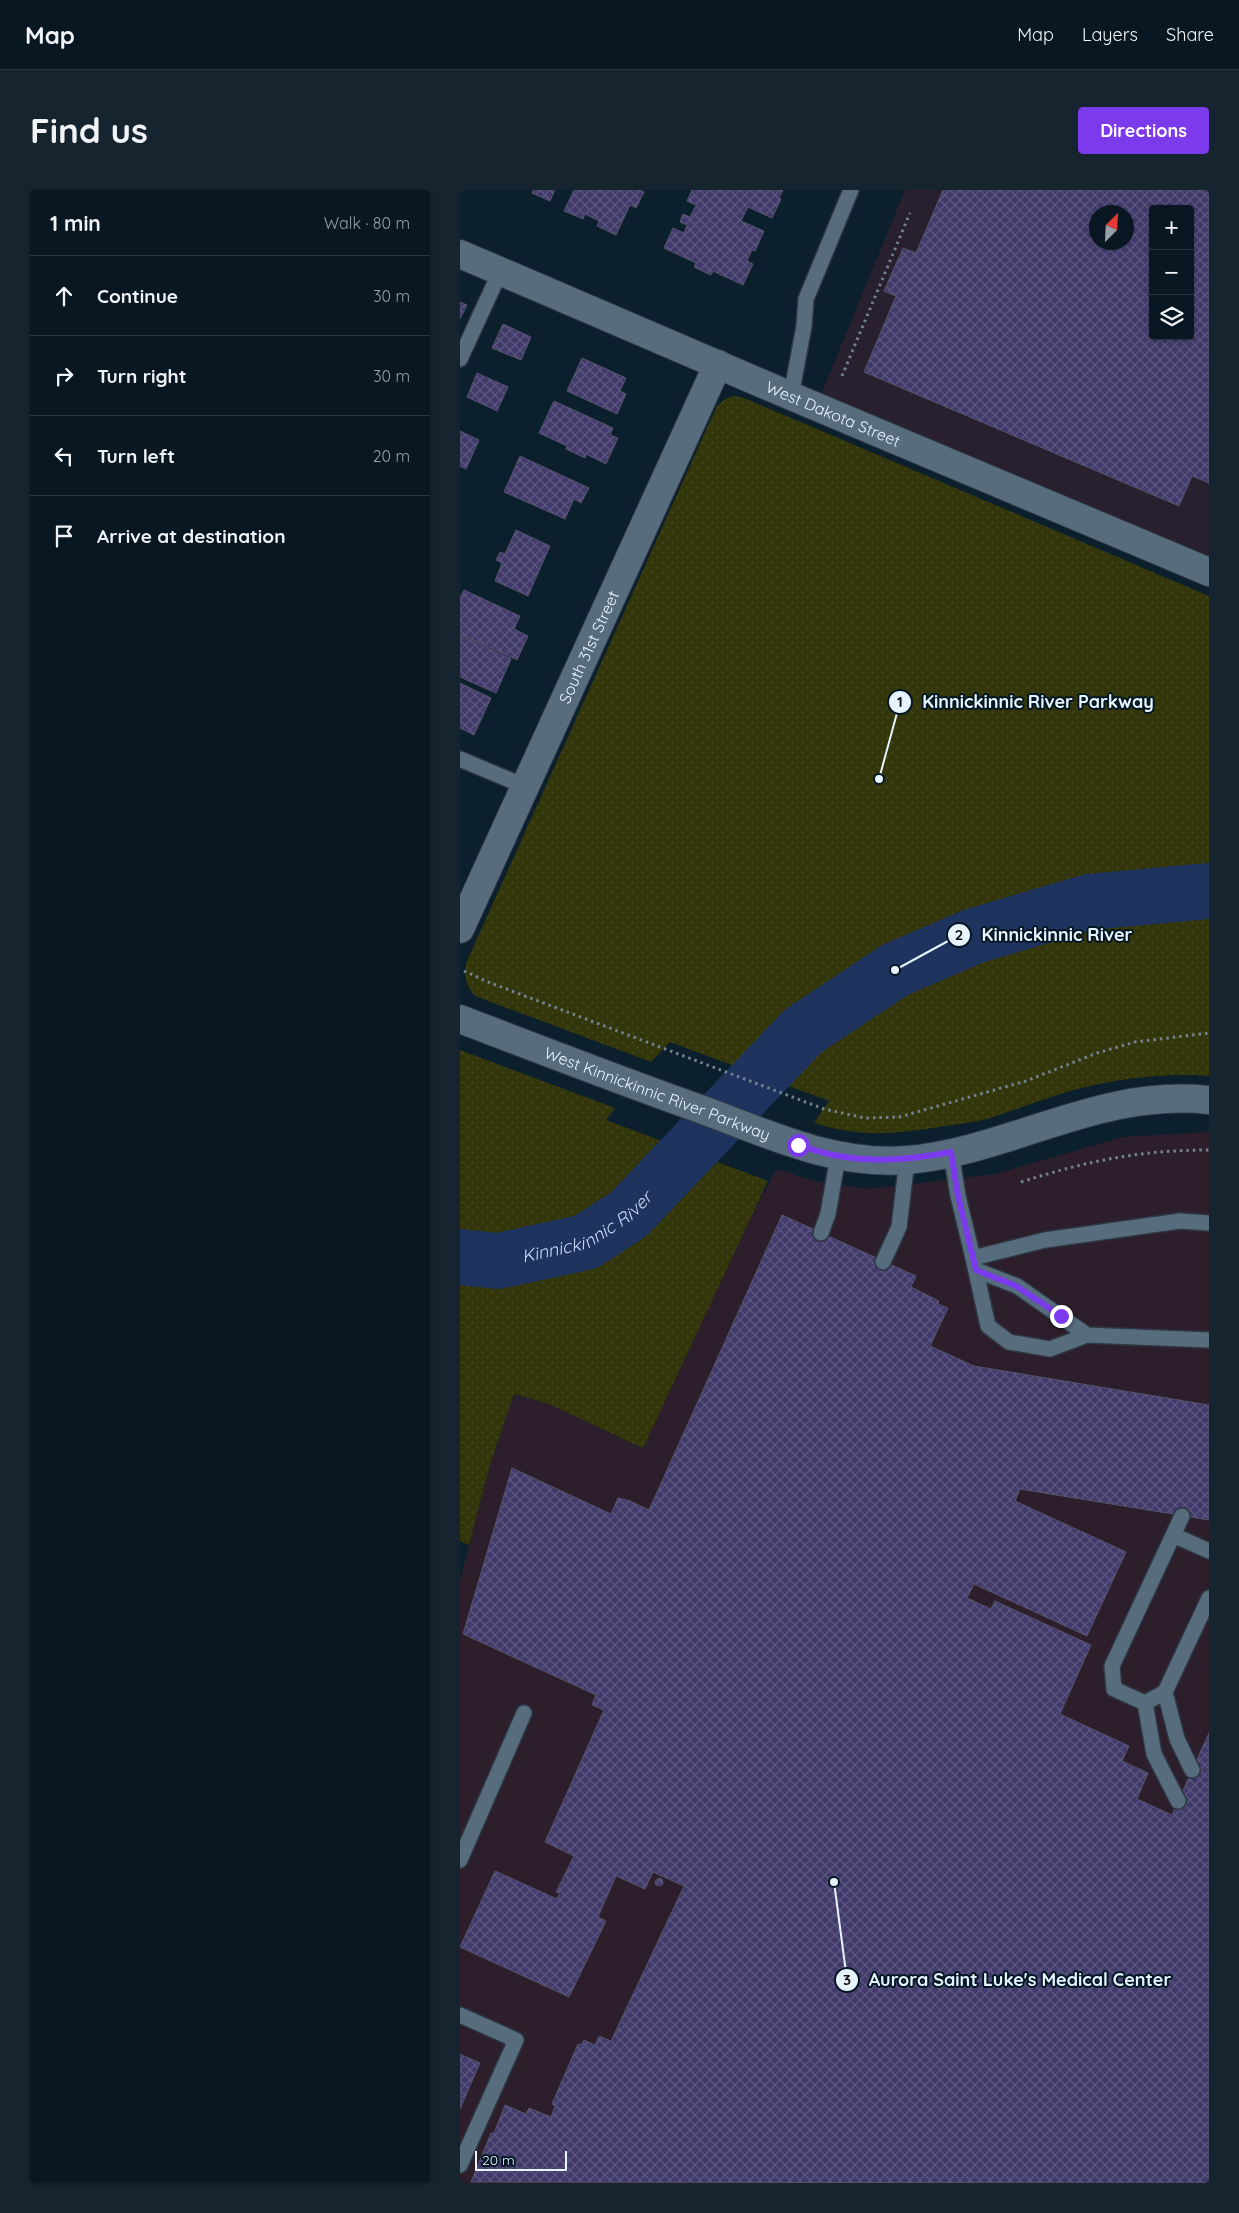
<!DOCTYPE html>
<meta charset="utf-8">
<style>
body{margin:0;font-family:Quicksand,sans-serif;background:#16242f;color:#f1f3f6}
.controls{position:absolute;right:15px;top:15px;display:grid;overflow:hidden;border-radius:5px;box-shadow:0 1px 4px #0004}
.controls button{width:45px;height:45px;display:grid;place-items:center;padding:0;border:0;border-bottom:1px solid #293640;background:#081722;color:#f1f3f6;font:25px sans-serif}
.compass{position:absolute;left:629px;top:15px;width:45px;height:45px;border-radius:50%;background:#081722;box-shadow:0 1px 4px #0004;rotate:24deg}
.scale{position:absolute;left:15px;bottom:12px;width:92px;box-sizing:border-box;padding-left:5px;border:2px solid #e7f3fd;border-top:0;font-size:14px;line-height:18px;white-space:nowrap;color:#e7f3fd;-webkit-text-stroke:4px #031623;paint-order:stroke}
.stop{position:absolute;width:15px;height:15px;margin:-11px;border:4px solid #7c3aed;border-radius:50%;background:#fff}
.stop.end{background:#7c3aed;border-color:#fff;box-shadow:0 1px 5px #0008}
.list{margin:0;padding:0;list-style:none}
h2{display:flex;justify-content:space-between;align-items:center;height:65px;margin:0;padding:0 20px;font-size:21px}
h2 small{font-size:16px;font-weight:400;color:#989fa5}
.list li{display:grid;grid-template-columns:32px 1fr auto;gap:15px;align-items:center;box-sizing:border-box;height:80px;padding:0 20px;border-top:1px solid #293640}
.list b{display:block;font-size:19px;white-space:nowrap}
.list em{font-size:16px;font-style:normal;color:#989fa5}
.icon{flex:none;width:28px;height:28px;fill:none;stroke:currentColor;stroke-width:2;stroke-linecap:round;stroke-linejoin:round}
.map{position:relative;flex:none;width:749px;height:1993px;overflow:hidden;border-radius:5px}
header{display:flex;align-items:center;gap:30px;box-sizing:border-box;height:70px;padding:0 25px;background:#081722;border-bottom:1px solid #293640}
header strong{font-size:24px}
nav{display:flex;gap:28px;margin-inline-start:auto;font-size:18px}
.intro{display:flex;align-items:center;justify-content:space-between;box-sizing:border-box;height:120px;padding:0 30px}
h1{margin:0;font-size:35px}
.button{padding:12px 22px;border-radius:5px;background:#7c3aed;color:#fff;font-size:18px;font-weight:700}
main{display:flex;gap:30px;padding:0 30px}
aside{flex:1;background:#081722;border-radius:5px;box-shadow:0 1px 4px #0004}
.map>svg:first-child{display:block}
.industrial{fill:#28202f;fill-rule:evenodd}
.medical{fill:#2c1f2b}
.park{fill:url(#park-dots)}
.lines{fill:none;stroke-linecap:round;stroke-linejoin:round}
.river{stroke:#1e345f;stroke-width:56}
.building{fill:url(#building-cross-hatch);stroke:#55536b;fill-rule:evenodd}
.service-casing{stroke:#2e3743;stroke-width:18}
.minor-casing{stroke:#2e3743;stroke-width:30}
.path{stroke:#72838f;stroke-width:3;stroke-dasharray:2.5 4;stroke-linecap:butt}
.service{stroke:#576d7e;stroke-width:15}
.minor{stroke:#576d7e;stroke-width:28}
.route{stroke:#7c3aed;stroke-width:6}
.labels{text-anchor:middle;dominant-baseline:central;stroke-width:4;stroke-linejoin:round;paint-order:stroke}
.street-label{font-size:16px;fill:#e7f3fd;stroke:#031623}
.water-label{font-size:18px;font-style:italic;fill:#c9d9f7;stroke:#031623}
.leader{fill:none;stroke:#e7f3fd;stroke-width:2}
.callout-dot{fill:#e7f3fd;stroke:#031623;stroke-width:2}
.mark-label{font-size:15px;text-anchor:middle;font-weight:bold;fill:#111}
.callout-label{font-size:18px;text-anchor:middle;font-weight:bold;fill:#e7f3fd;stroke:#031623;stroke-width:4;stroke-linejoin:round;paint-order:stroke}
</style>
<header>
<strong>Map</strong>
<nav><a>Map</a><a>Layers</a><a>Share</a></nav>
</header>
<div class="intro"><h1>Find us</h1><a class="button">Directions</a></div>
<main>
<aside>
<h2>1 min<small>Walk · 80 m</small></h2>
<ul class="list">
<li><svg class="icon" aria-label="ahead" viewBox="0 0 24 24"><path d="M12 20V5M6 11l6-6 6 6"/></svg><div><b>Continue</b></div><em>30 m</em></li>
<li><svg class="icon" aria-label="right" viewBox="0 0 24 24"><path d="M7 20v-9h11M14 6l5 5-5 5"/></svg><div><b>Turn right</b></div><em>30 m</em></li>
<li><svg class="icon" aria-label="left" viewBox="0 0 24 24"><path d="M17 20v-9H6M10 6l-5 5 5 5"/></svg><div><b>Turn left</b></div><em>20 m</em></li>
<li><svg class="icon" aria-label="arrive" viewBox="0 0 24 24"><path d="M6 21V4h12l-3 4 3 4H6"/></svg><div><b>Arrive at destination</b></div></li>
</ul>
</aside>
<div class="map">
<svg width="749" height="1993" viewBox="0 0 749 1993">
<defs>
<pattern id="park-dots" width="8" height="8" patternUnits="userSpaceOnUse" patternTransform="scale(1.25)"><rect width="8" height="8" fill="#33350a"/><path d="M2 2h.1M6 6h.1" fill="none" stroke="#474922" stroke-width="1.8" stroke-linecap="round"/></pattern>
<pattern id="building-cross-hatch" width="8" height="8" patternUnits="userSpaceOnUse" patternTransform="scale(1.25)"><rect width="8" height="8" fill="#413a6a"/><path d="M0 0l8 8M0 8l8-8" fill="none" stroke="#5c5780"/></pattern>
</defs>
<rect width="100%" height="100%" fill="#0b1f2d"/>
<path class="industrial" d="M445 0H749V388L356 217ZM693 19H730V146H693ZM636 22H666V52H636Z"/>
<path class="medical" d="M749 942V1993H0V1390L30 1275 54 1204 89 1214 167 1250 317 979 354 991 409 999 535 984 663 947Z"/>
<path class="park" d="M274 206 284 208 350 236 749 406V886C712 883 672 887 635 895 599 902 565 917 530 928 516 932 500 934 485 936 439 944 400 948 354 933L369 911 210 852 191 872 15 806C6 795 3 786 7 771L257 216 265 209Z
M0 860 155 918 146 930 308 991 183 1258 89 1214 54 1204 30 1275 9 1355 0 1351Z"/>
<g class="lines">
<path class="river" id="s1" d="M0 1067 38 1071 126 1052 169 1024 343 841 435 780 514 746 629 712 749 701"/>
</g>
<path class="building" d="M73 0H95L90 11 72 3Z
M114 0H179L184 2 176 18 170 15 156 45 137 36 139 31 125 24 123 29 104 21Z
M232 0H323L319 8 321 9 312 28 288 17 281 31 304 41 295 61 292 60 287 71 293 74 283 95 253 81 251 85 234 77 236 73 204 58 213 38 224 43 227 35 220 32 223 24 230 27 236 15 227 11Z
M483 0H749V293L732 286 719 316 404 182 436 106 424 101 443 58 456 63ZM693 19H730V146H693ZM636 22H666V52H636Z
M0 112 7 115 0 129Z
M43 134 71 147 61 170 32 158Z
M122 168 166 188 160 201 166 204 157 224 107 201Z
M17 183 48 197 37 221 7 207Z
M94 211 153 238 150 245 158 248 146 274 126 264 125 268 106 259 107 256 79 243Z
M0 241 19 250 6 279 0 276Z
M60 266 129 298 121 313 114 309 105 329 44 302Z
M56 340 90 356 68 406 35 391 42 373 36 370 40 362 45 364Z
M4 400 60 426 54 439 68 446 57 470 0 444V408Z
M0 445 51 469 36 503 0 487Z
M0 493 31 508 14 545 0 538Z
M322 1025 456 1086 451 1097 479 1111 478 1114 488 1118 470 1156 514 1176 749 1215V1330L560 1299 555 1311 666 1362 627 1446 514 1394 507 1408 531 1419 535 1411 631 1455 600 1524 669 1556 662 1571 688 1583 677 1609 712 1625 749 1543V1993L11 1992 31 1943H34L45 1915 66 1924 69 1918 91 1927 95 1916 92 1914 118 1854 121 1855 124 1850 135 1855 139 1846 151 1851 224 1696 193 1682 185 1699 156 1686 138 1727 146 1731 109 1807 0 1757 35 1681 97 1709 100 1703 96 1702 114 1666 85 1652 144 1520 132 1515 136 1505 3 1444 52 1278 151 1324 158 1308 170 1311 189 1320Z
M199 1688 202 1689 203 1694 200 1696 196 1695 195 1691Z
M0 1864 20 1873 0 1919Z"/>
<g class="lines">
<g class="service-casing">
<path id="service" d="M0 169 40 82
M331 206 344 136 346 109 391 0
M0 569 64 596
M491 962 498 1006 513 1068 585 1050 720 1031 749 1033
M361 1043 368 1024 378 966
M513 1068 528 1136 549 1152 590 1159 627 1145 749 1150
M423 1072 439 1037 447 970
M516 1080 557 1096 627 1145
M722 1326 652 1476 654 1499 685 1513 705 1502 749 1408
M713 1345 749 1361
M705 1502 717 1549 732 1580
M685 1513 694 1564 718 1611
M0 1670 64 1523
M0 1825 56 1850 0 1975"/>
</g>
<g class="minor-casing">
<g id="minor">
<path id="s2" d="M0 64 331 206 749 382"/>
<path id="s3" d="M0 739 258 174"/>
<path id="s4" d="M0 829C81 860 161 891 243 920 308 944 375 976 447 970 551 961 639 898 749 910"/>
</g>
</g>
<path class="path" d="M382 186 450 23
M4 781 28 792 364 919 405 928 439 927 566 891 637 863 675 852 749 843
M561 992C627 971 680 960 749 960"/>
<use href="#service" class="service"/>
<use href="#minor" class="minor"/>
</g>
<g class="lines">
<path class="route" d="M338 955C351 959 365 964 379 966 417 973 453 969 491 962L498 1006 516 1080 556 1096 601 1126"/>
</g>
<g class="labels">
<g class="street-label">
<text stroke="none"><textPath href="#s2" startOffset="406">West Dakota Street</textPath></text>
<text stroke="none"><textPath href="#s3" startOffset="310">South 31st Street</textPath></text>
<text stroke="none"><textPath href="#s4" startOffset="211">West Kinnickinnic River Parkway</textPath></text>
</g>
<g class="water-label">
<text stroke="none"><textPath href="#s1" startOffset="135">Kinnickinnic River</textPath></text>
</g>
</g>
<path class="leader" d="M419 589L440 512M435 780L499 745M374 1692L387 1790"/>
<g class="callout-dot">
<circle cx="419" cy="589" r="5"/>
<circle cx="435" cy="780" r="5"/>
<circle cx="374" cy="1692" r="5"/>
<circle cx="440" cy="512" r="12"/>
<circle cx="499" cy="745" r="12"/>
<circle cx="387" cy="1790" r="12"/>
</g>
<g class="mark-label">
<text x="440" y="517">1</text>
<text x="499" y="750">2</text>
<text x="387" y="1795">3</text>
</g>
<g class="callout-label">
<text x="578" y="518">Kinnickinnic River Parkway</text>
<text x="597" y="751">Kinnickinnic River</text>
<text x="560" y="1796">Aurora Saint Luke's Medical Center</text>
</g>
</svg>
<div class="controls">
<button>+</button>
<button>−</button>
<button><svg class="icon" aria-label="layers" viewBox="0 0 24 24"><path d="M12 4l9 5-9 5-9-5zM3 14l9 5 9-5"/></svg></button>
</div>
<svg class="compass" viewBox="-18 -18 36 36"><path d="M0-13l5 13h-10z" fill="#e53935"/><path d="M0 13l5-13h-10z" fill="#989fa5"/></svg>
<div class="scale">20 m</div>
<div class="stop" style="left:338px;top:955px"></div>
<div class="stop end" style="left:601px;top:1126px"></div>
</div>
</main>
